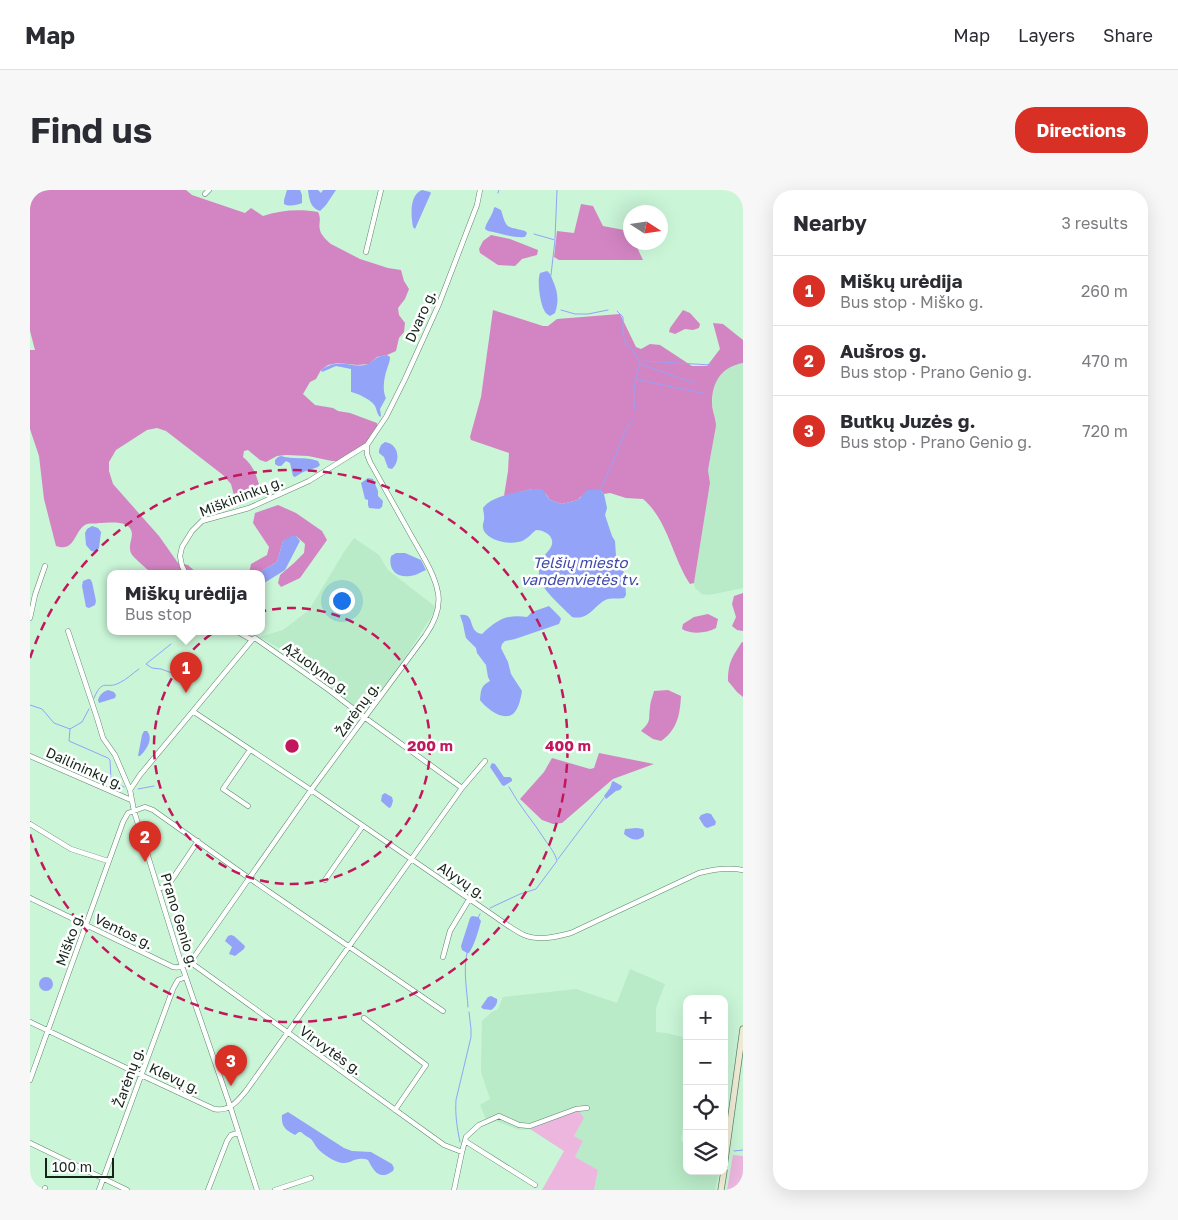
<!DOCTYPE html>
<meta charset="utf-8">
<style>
body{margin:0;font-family:"Golos Text",sans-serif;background:#f7f7f7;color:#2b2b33}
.controls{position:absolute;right:15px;bottom:15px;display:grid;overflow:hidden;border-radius:10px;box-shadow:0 5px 20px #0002}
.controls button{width:45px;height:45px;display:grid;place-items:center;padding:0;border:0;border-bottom:1px solid #e1e1e2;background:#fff;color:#2b2b33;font:25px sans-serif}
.compass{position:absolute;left:593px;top:15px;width:45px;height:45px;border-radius:50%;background:#fff;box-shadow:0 5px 20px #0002;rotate:102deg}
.scale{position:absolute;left:15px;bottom:12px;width:69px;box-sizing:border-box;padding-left:5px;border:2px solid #142419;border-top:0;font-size:14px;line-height:18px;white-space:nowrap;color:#142419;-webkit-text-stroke:4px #fff;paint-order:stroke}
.you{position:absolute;left:311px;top:410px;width:18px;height:18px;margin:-12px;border:4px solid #fff;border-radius:50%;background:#1a73e8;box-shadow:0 0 0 8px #1a73e833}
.badge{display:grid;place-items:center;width:32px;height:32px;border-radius:50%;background:#d93025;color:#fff;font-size:16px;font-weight:700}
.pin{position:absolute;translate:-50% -41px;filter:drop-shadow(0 1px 2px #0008)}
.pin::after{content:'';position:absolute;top:26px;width:18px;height:15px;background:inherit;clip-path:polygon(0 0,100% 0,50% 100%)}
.popup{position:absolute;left:77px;top:380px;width:158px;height:65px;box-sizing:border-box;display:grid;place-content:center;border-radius:10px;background:#fff;filter:drop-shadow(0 1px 4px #0005);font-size:16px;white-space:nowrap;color:#7c7c81}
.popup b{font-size:19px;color:#2b2b33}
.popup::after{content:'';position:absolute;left:50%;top:100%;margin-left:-10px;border:10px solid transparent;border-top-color:#fff}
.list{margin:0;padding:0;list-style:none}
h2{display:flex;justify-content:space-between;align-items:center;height:65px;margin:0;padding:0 20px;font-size:21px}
h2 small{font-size:16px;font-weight:400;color:#7c7c81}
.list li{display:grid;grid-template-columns:32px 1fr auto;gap:15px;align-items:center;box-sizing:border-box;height:70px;padding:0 20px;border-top:1px solid #e1e1e2}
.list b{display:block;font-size:19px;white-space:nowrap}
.list p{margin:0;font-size:16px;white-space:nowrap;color:#7c7c81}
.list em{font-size:16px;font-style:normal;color:#7c7c81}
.icon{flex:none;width:28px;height:28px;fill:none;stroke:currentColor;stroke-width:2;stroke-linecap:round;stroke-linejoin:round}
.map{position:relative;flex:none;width:713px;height:1000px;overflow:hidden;border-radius:20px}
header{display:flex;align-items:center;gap:30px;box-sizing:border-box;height:70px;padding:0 25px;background:#fff;border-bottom:1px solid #e1e1e2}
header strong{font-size:24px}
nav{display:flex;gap:28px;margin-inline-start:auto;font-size:18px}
.intro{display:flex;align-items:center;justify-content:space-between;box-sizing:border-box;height:120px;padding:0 30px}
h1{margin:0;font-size:35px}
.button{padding:12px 22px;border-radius:20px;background:#d93025;color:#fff;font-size:18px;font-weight:700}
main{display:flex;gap:30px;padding:0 30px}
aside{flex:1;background:#fff;border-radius:20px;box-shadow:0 5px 20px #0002}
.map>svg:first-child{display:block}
.built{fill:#b9ebc8}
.green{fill:#ecb6df}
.forest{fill:#d385c3}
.water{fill:#93a3f7}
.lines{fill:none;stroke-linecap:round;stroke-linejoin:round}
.stream{stroke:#93a3f7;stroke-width:1}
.street-casing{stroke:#5e866b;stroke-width:5.5}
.secondary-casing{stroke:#5e866b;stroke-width:7}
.street{stroke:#fff;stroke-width:4.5}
.secondary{stroke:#f1ecd6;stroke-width:5.5}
.ring{fill:none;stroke:#c2185b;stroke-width:2.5;stroke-dasharray:9 6}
.labels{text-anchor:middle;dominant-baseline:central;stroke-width:5;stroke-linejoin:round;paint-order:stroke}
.street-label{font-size:14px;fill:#142419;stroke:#fff}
.water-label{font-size:15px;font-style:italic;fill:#4048a9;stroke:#fff}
.centre{fill:#c2185b;stroke:#fff;stroke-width:2.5}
.ring-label{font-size:15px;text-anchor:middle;font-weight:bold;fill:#c2185b;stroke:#fff;stroke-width:5;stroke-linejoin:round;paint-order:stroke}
</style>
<header>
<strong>Map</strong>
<nav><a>Map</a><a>Layers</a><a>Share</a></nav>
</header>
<div class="intro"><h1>Find us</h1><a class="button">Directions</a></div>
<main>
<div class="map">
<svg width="713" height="1000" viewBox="0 0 713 1000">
<rect width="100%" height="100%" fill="#caf5d7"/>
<path class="built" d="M713 173V398L679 405 672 404 665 398 664 393 680 293 678 280 686 236V231L682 214 684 194 691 183 702 175Z
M324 348 349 365 358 380 407 418 369 477 336 525 251 459 229 447 253 440 279 420 314 362Z
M600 779 635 794 626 818V842L636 843 657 848V925L653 936 651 951 657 953V981H689L685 1000H564L568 980 545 967 553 951 544 946 554 928 540 923 500 939 489 940 466 931 458 934 450 915 460 909 451 882 452 831 462 822 468 819 473 807 546 799 587 813Z"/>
<path class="green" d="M549 921 554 928 544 946 553 951 545 967 568 980 564 1000H512L534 961 500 939 540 923Z
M703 965 713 966V1000H697Z"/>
<path class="forest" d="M0 0H156L162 5 215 23 221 18 233 26C250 20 271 19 288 22 292 30 288 33 290 40 291 45 297 51 301 54L330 69 358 78 371 80 374 91 379 99 375 109 368 118 369 125 375 133 374 142 369 148 366 161 357 165 347 167 339 174 327 175 308 173 298 175 291 180 286 189 280 192 273 204 285 215 303 218 308 221 320 223 347 233V236L335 254 310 271H302L278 266 256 265 247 266 236 272 230 270 218 260 214 261 213 267C225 277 226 286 231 300L229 305 209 312 205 309 201 294 193 285 136 241 127 238 117 240 86 260 79 272V281L83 294 129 346 148 373 158 375 168 384H122C118 379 103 368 101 363 98 356 102 350 102 344 101 329 79 333 69 333 66 334 60 333 57 334 44 339 46 363 26 356L14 309 9 266 0 239V160H5L0 141Z
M551 14 563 16 573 36 599 41 600 44V52L605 53 613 70H529L524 67 527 41 544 43Z
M461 45 480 49 508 60 507 65 492 69 485 76 468 75 450 63 449 59 453 51Z
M463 120 513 136H518L527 129 590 124 606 157 611 159 620 154 630 155 662 176H677L690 159 683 133 693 134 713 150V173C692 177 682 191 682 213 682 221 686 228 686 236L678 280 680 293 664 393 660 394C642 367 638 330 613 309L596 308 580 303 574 304 570 300 550 307 548 310 532 314 520 310 516 304 502 299 474 306 478 281 479 263 441 250 440 247 451 207Z
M653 120 660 123 670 134 669 138 663 140 655 139 645 144 639 142 640 138Z
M248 315 266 323 292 341 297 350 270 388 251 397 248 393 250 385 264 373 274 363 275 354 266 346 253 351 247 372 226 384H219L221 374 237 365 239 357 223 333 225 323Z
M713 403V441L707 440 702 436 706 427 702 414 704 406Z
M678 424 688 429 686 438C677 443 662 445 652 439L653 434 664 427Z
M712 452H713V507L707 502 698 491C698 473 702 467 712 452Z
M638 500 651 506C650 525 647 540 631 551L623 549 611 541C622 530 618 531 620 518 620 512 623 506 624 501Z
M569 563 624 574 583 589 532 633 523 634 512 630 490 609 514 582 522 568 560 579 564 578Z"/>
<path class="water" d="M257 0H270L272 5V13C267 15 259 17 254 14V10Z
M278 0H288L291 3 293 0H306L296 15 290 21C280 18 279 8 278 0Z
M392 0 400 2 401 3 385 39 383 37C381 26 379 5 392 0Z
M465 17 471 20C477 40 476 36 495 41L497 43 495 47C483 48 469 43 458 41L455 39C456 32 462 27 464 18Z
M517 81C521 84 521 86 523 91 528 102 529 111 525 123L520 126C517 124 516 124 514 120 510 112 507 91 510 83Z
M357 165 360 167C360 172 358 175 357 179 354 187 352 201 356 208L350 219 351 226 350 227C347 224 347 220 345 216 342 210 327 203 321 202V179L306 176 292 182 291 180C312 166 321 180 338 174 340 173 344 170 345 169 349 166 352 166 357 165Z
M355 252C369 254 371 271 362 279L358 278 354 267 349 263V260L351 255Z
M251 266C264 270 274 266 288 271L290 275 288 277 273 282 265 287 263 286 260 273 256 271 251 276H248L245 274V270L248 267Z
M338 288 343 289 348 301V306L353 311 352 317 349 319 339 318 338 315V310L335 309 331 293Z
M502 299H512L520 310 532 314 548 310 557 300H570L574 304 577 318 575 325 582 346 585 351 586 366 593 379 595 390 596 405 594 408C589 409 583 408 578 409 565 413 560 431 542 427 535 420 514 401 511 392 509 386 508 379 510 373 512 366 518 363 521 357 526 347 515 340 506 340 502 343 498 348 494 350 484 356 460 352 454 341 451 334 455 332 454 326 454 323 453 320 453 318 462 305 487 303 502 299Z
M62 336 68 338 71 342 69 358 66 362 61 361 56 355 55 343 57 339Z
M261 346H266L270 351 255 380 231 395V384H226L247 372 253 351Z
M366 363H375L391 370 396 380C391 382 385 386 380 386 366 388 358 379 361 366Z
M58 389H60L62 392 66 411 65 415 59 418 56 417 52 396 53 391Z
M519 416 530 427 531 429 529 434 485 449 475 451 472 454 471 458 478 472 481 484 492 501C491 507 489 518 484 523 474 533 456 518 450 510 451 499 451 496 460 491L458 487 456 475 447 463 446 458 436 448 435 444 433 434 430 425C446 422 437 442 452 444 467 430 476 424 497 427L502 422Z
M78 500 84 502 86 505 85 508 69 513 68 510C70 504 73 502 78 500Z
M114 541H117C124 549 116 560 110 566H108L112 545Z
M462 573 465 574 474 587H480L482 589V591L474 596 472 595 460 577Z
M583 591 592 596V597L590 600 586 601 576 609 574 606 580 598 582 592Z
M355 603 362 607 363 611 361 617 359 618 351 611 352 605Z
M677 623 681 624 686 632 685 635 677 638 674 636 669 628 671 625Z
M607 638 613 639 614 642V646C607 652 601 650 594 644L595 639Z
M442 726 448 727 451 731C448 742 445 754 439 763H437L432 760 431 756 440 728Z
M201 745 204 746 215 756 214 759 205 766 199 764 202 757 195 751 198 746Z
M9 794a7 7 0 1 1 14 0a7 7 0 1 1-14 0Z
M461 806 467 809C468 813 465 818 461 820L453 819 451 817 458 807Z
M258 922 314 958 322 961 341 962 362 974 364 978 363 981C349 991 344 981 338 970 324 966 323 974 312 973 304 972 293 964 288 959 285 956 284 952 281 949 278 947 274 945 271 942H269L265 945C255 940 251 936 252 925Z"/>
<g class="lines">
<path class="stream" d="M468 3 469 0
M504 44 525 50 521 85
M525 49 527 0
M531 120 545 124H558L578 120
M587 121 593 127V145L596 155 603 160 610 173C605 189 602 204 605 220
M611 173 613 171 681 175
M611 174 664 193
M605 189 676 204
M570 301C577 286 584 270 590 254 594 245 596 237 603 230
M141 454 116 474 122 478 131 479 153 487
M64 508C73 487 76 500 89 493 96 490 103 483 109 479
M0 515 12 519 24 533 40 539 52 532 59 519
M40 539 39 551 78 568 80 570 81 591 94 597
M108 599 124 596
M528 669 574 608
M460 718 490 704 506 699 527 671C525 663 520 657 515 650 504 632 489 616 479 597
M448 728 450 724
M437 763C433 780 437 800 438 817
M430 952C427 938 425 924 426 910L441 847V839L439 822
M704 961 713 960"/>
<g class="street-casing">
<path id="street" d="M175 4 179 0
M336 62 351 0
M156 384 152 376 150 366 152 357 162 341 172 331 219 318 279 291 337 255 356 227 375 189 409 114 447 15 450 0
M0 428 5 405 15 376
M38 441 67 528 73 548 85 565 100 600 104 621 152 776 200 916 227 1000
M208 442 222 450
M164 522 281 600 467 728C476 734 485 741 494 745 509 751 526 747 541 743L669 683C684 679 698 677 713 680
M0 566 101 610
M100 600 110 585 222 450 225 448 299 500 334 527 432 598
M218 616 193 599 220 560
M0 634 41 659 78 671
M295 690 332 637
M129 699 139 694 168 651
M0 708 143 777C152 779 159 773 164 767L281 600 395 446C404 433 411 419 408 403 405 384 391 363 382 347 368 322 354 297 340 272L337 264V255
M413 767 420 741 440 708
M160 772 414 955 432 962
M334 828 396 875 365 920
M0 832 111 885 184 919C199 922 207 912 216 901L432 598 455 571
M0 890 93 632 98 623 115 617 123 620 219 688 413 821
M435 951 505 995
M0 953 97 1000
M14 1000 15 998
M69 1000 143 799 148 790 156 787
M178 1000 197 951 201 945 208 943
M245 1000 281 988
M424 1000 432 962 436 947 449 935 469 926 489 935 500 936 546 919 557 918"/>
</g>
<g class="secondary-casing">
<path id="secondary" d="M694 977 713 839
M691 1000 694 981"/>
</g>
<use href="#street" class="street"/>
<use href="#secondary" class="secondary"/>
</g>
<g class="ring">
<circle cx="262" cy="556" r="138"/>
<path d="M0 468A276 276 0 1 1 0 644"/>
</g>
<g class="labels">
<g class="street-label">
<text transform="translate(390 126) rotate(-66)">Dvaro g.</text>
<text transform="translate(211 306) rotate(-21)">Miškininkų g.</text>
<text transform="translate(287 478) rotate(36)">Ąžuolyno g.</text>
<text transform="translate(327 519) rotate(-54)">Žarėnų g.</text>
<text transform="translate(55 578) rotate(24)">Dailininkų g.</text>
<text transform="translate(432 690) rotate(34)">Alyvų g.</text>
<text transform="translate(150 730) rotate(73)">Prano Genio g.</text>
<text transform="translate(94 741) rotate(26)">Ventos g.</text>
<text transform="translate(39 749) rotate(-70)">Miško g.</text>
<text transform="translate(301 860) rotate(36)">Virvytės g.</text>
<text transform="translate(98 887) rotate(-70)">Žarėnų g.</text>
<text transform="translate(145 888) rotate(25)">Klevų g.</text>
</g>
<g class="water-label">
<text x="550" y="372">Telšių miesto<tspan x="550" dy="17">vandenvietės tv.</tspan></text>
</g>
</g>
<circle cx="262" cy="556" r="8" class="centre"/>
<g class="ring-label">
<text x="400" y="561">200 m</text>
<text x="538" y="561">400 m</text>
</g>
</svg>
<div class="controls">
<button>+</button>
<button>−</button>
<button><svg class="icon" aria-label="locate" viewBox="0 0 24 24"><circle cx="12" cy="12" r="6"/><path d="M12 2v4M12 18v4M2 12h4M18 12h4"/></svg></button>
<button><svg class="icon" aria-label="layers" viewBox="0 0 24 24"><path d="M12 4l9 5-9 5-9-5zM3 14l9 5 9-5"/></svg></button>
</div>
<svg class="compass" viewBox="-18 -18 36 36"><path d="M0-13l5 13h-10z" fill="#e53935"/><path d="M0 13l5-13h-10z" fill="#7c7c81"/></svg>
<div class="scale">100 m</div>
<div class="you"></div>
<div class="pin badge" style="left:156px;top:503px">1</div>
<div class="popup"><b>Miškų urėdija</b>Bus stop</div>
<div class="pin badge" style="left:115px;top:672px">2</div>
<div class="pin badge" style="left:201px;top:896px">3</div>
</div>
<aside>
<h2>Nearby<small>3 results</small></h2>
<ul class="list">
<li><span class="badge">1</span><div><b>Miškų urėdija</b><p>Bus stop · Miško g.</p></div><em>260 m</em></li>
<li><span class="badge">2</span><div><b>Aušros g.</b><p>Bus stop · Prano Genio g.</p></div><em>470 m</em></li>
<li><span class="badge">3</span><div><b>Butkų Juzės g.</b><p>Bus stop · Prano Genio g.</p></div><em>720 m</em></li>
</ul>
</aside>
</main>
